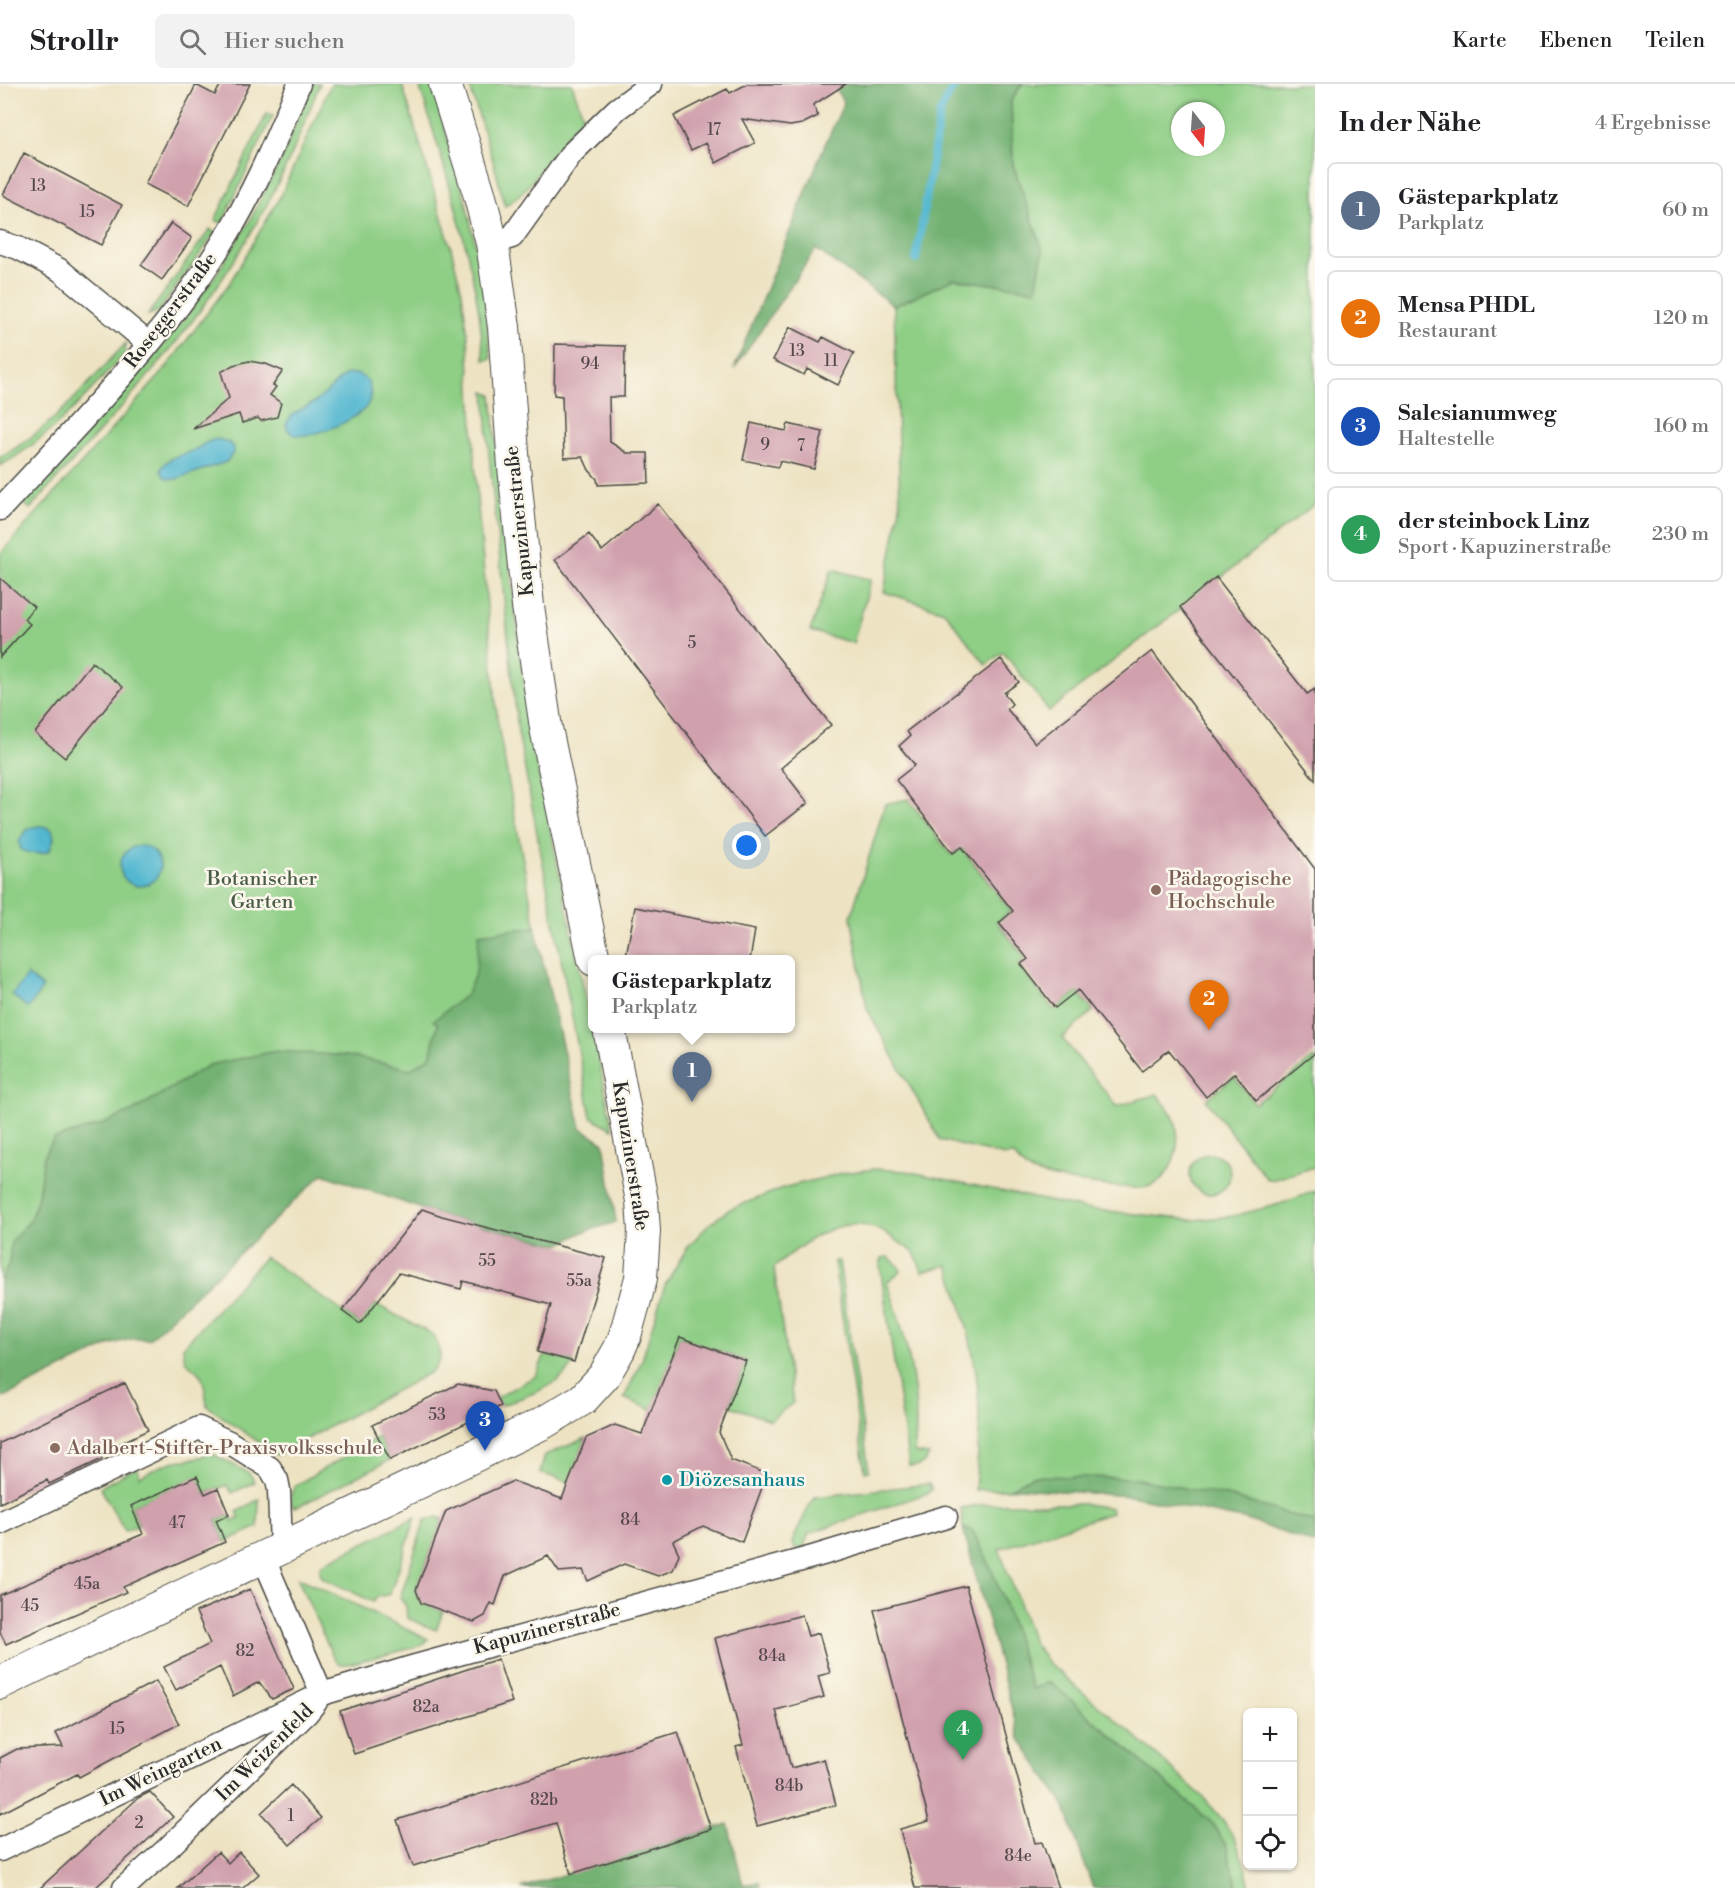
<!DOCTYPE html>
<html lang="de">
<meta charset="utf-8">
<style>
body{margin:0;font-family:"Libre Bodoni",serif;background:#f2f2f2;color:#202124}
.controls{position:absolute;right:18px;bottom:18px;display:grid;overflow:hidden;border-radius:9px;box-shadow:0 2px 4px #0004}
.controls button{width:54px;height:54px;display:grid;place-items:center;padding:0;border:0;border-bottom:2px solid #e0e0e0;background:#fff;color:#202124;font:30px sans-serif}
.compass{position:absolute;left:1171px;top:18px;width:54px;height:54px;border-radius:50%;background:#fff;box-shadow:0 2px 4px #0004;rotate:163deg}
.you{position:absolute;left:747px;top:762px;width:21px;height:21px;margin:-15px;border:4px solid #fff;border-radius:50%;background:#1a73e8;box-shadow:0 0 0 9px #1a73e833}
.badge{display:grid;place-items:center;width:39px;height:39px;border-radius:50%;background:#7c3aed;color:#fff;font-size:20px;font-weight:700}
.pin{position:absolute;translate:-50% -50px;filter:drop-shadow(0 2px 3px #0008)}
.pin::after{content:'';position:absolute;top:32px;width:21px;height:18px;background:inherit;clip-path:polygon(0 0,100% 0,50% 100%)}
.popup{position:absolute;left:588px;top:871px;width:207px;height:78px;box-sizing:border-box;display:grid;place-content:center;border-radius:9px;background:#fff;filter:drop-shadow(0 2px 4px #0005);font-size:20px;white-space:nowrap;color:#757577}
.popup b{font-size:22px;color:#202124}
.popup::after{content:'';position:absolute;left:50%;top:100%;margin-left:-12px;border:12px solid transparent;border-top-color:#fff}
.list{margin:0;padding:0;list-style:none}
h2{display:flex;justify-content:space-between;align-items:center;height:78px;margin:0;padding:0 24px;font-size:26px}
h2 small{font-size:20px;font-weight:400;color:#757577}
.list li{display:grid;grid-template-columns:39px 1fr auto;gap:18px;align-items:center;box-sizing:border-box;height:96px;margin:0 12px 12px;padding:0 12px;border:2px solid #e0e0e0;border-radius:9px}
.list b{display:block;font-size:22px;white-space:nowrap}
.list p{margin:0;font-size:20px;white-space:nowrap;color:#757577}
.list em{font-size:20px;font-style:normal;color:#757577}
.icon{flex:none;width:33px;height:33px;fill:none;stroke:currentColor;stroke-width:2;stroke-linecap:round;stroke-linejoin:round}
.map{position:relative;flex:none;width:1315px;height:1804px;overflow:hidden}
header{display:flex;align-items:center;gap:36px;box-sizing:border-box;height:84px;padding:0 30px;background:#fff;border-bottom:2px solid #e0e0e0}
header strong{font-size:28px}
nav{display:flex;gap:33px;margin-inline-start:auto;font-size:21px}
.search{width:420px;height:54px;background:#f2f2f2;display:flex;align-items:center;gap:15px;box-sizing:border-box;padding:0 21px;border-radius:9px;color:#757577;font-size:22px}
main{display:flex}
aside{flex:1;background:#fff}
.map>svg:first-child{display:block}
.green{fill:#8ece85;stroke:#5c7c58;stroke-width:1.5;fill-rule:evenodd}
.forest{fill:#72b172;stroke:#4e6e4e;stroke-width:1.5}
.water{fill:#52b7d0;stroke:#3e717e;stroke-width:1.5}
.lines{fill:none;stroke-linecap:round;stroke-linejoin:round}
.stream{stroke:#52b7d0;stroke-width:8}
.building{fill:#d0a0ad}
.street-casing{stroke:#484742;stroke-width:25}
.secondary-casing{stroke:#484742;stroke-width:34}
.street{stroke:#fff;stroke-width:22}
.secondary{stroke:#fff;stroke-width:32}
.education-dot{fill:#8d6e63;stroke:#fbf7ec;stroke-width:2}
.culture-dot{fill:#0f9aa8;stroke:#fbf7ec;stroke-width:2}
.labels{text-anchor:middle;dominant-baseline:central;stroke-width:5;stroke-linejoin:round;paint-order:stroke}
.number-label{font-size:16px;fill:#54484c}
.street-label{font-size:20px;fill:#2b2b2b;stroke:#fbf7ec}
.park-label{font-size:20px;fill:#495c46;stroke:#fbf7ec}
.education-label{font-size:20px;fill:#785e54;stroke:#fbf7ec;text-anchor:start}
.culture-label{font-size:20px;fill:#0d838f;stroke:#fbf7ec;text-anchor:start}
</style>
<header>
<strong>Strollr</strong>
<div class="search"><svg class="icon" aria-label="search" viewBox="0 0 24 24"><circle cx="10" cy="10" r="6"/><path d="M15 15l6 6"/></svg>Hier suchen</div>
<nav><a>Karte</a><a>Ebenen</a><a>Teilen</a></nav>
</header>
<main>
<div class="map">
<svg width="1315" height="1804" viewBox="0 0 1315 1804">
<rect width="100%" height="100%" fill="#fbf7ec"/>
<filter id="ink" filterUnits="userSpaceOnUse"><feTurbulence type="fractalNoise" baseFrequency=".0167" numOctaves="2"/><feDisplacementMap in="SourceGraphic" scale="12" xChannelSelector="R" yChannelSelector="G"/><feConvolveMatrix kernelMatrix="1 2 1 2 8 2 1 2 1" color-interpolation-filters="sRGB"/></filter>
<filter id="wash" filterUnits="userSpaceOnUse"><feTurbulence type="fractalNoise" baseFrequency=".008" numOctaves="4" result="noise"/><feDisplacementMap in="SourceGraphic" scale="24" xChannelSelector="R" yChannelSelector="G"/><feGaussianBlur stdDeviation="1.35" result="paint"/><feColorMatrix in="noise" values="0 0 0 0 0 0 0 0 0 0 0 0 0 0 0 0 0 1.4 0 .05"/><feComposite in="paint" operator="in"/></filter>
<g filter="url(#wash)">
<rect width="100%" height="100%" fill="#ede3c3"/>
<path class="green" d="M312 0H320C310 24 301 48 291 72 273 111 247 158 222 195 167 278 96 350 30 425L24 419 145 284 187 232 217 189 247 142 284 70Z
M331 0H402L451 164 462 209 468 253 477 412 498 641 539 862 541 919 318 1065 0 1280V470L163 288 229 200 280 113Z
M419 0H432L466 118 481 186 491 275 484 276C482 258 481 239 478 222 465 146 441 73 419 0Z
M469 0H572L583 32C572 46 560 60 550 74 536 93 525 109 505 122L495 84Z
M1022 0H1315V420L1049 627 1003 568 986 581 944 527 884 508 900 423 894 222 954 195 1036 206 1043 167 1013 81 1011 17ZM1180 27H1216V63H1180Z
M267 29 273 31 222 139 215 136Z
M210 145 215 149 159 227 148 231Z
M126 259 125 269C86 312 52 353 0 382V373C50 347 87 300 126 259Z
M485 308 492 311 497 371 529 643 613 1045 591 1033 518 649 489 371Z
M832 485 871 496 853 559 810 547Z
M908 715 951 771 962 765 1011 827 997 838 1025 874 1018 881 1054 926 1078 908 1093 927 1062 954 1117 1022 1157 1010C1163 1018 1172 1027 1175 1037 1183 1061 1172 1099 1143 1104 1136 1105 1127 1103 1120 1103 1090 1100 1058 1097 1029 1087 1024 1085 1018 1076 1013 1071L1004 1072 940 1056 867 925 851 832 885 720Z
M1315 973V1083L1272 1096 1267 1095 1206 1016 1234 993 1255 1020Z
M1190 1090a20 20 0 1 1 40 0a20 20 0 1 1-40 0Z
M875 1085 906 1087 1086 1125 1193 1136 1233 1132 1280 1120 1315 1107V1438L1231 1413 1032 1392 1009 1405 975 1406C977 1380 980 1353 979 1326 978 1276 964 1228 948 1181L922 1188C920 1183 918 1175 915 1170 910 1164 899 1159 893 1154 849 1122 808 1154 774 1184L793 1319 770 1336 730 1322 745 1277 680 1253 652 1326 624 1314 642 1276 665 1201 687 1164 708 1141 730 1125 786 1103 843 1089Z
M265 1173 359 1239 375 1220 432 1250 439 1263 440 1275 433 1287 277 1371 207 1322C206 1313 205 1300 201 1292 192 1278 184 1286 183 1263Z
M888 1173 898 1181 901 1187 887 1198C906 1251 922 1312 914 1369L929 1371 925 1378 918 1382H909L880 1181 882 1174Z
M834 1177H839L869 1387 865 1388Z
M545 1270 574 1278C562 1303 525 1312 500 1322L497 1313 536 1292Z
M378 1353 390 1376 301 1421 294 1423 291 1420V1410L296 1401Z
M586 1354 569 1398 540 1389 545 1371Z
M209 1368 249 1389 255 1398 232 1409 227 1401 205 1410 197 1393 131 1422 139 1441 125 1447 100 1403 137 1383 140 1392C151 1387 161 1381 172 1378 187 1374 197 1378 209 1368Z
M929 1400 932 1405 928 1409 809 1449 803 1465 795 1464 792 1458 809 1422 815 1413Z
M259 1415 258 1443 225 1458 216 1436 229 1431 233 1437 240 1434 237 1428Z
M986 1420H1085L1111 1424V1429L999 1465 1034 1560 1049 1580 1135 1652 1202 1712 1223 1736 1236 1757 1246 1785 1250 1804H1237L1235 1792 1212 1739 1050 1598 1032 1605C1015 1551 1000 1496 972 1446L963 1444 961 1424Z
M416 1433 390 1510 377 1513 373 1518 323 1494C319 1489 318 1485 322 1480Z
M437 1433 443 1435 416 1506 421 1519 443 1527 436 1546 407 1534 406 1522 400 1514 425 1436Z
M297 1493 428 1555 425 1559 416 1563 349 1580H340L334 1575Z"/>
<path class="forest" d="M833 0H1022L1011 17 1013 81 1043 167 1036 206 954 195 894 222 816 165 734 285 823 65 844 19Z
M535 843 581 1044 604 1059 616 1138 581 1149 559 1161 442 1132 323 1090 149 1255H131L112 1260 0 1315V1199L9 1179 11 1159 17 1150 30 1137 38 1112 44 1071 54 1055 100 1041 133 1027 209 981 276 967 349 972 411 985 430 973 438 939 433 937 467 910 476 888 479 850Z
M1032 1392 1133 1394 1231 1413 1315 1438V1460L1247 1436 1131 1412 1019 1404 1009 1405Z
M963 1444 972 1446C1000 1496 1015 1551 1032 1605L1050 1598 1212 1739 1227 1763 1237 1804H1093L1064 1721 1020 1655Z
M728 1740 743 1801 759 1798 760 1804H521Z"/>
<path class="water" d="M347 290H358L368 297C371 304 372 312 368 320 361 335 305 359 291 349 288 347 287 345 286 341 291 328 303 325 315 318 326 311 336 297 347 290Z
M217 355 228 358 233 363V369L226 378 176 395C168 396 163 394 161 386 166 372 183 372 194 366 202 362 208 356 217 355Z
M40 742 47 743 52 746 54 754 50 766C42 771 30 770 21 766L19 758C23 748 28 743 40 742Z
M120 782a20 20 0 1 1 40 0a20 20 0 1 1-40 0Z
M27 891 43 904 28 924 12 911Z"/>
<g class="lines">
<path class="stream" d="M916 176 940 29 952 5 957 0"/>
</g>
<g id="blocks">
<path class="building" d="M221 0H250L188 122 145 100 196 1 215 11Z
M747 0H846L813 21 818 32 802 40 790 42 742 35 755 59 716 79 706 59 691 66 674 32 727 5 730 9Z
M24 69 122 121 101 161 3 111Z
M171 139 192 154 162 196 141 181Z
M790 243 820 258 823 253 854 269 838 301 807 285 804 291 773 276Z
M555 260 625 262 624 313H609L610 358 627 369H648L649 399 598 401 597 395 589 386 583 373 564 374 562 312 554 311Z
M249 277 266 280 283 287 273 301 276 303 270 311 281 319 277 333 261 337 258 334 242 339 239 330 193 345 229 314 221 288 233 281Z
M751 339 786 347 788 340 823 348 814 385 780 377 778 383 743 376Z
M658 420 831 641 781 684 808 719 765 752 555 476 589 450 602 467Z
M1216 493 1307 610 1315 605V696L1180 523Z
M0 494 34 523 24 535 30 540 0 573Z
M1152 567 1315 785V969L1256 1017 1235 989 1206 1013 1169 966 1142 987 1078 906 1055 924 1021 880 1028 875 999 839 1013 827 962 763 953 769 896 696 915 681 899 662 910 652 907 647 1001 575 1019 598 1004 609 1012 620 1007 625 1035 659Z
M92 578 123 603 65 674 35 649Z
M635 823 755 846 750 876H644L626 872Z
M422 1125 442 1132 606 1174 574 1278 537 1268 551 1221 463 1197 461 1205 399 1189 360 1240 342 1227Z
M680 1253 746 1277 719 1348 731 1376 767 1390 742 1458 703 1442 673 1457 679 1470 673 1486 658 1492 624 1480 588 1497 583 1486 559 1488 548 1472 505 1492 495 1521 491 1519 485 1532 474 1538 421 1519 416 1506 446 1427 513 1397 562 1415 586 1354 615 1341 642 1350Z
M125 1299 148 1346 100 1369 102 1375 49 1400 47 1396 0 1419V1359Z
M458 1300 494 1307 501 1322 390 1376 372 1341Z
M197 1392 205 1410 218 1404 229 1431 216 1436 225 1458 123 1503 126 1508 6 1560 0 1548V1511L143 1450 131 1422Z
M966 1502 1035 1759 1042 1758 1058 1804H915L900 1745 929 1737 874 1526Z
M250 1505 294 1605 272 1615 259 1598 233 1612 220 1583 176 1606 164 1583 210 1560 196 1528Z
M802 1531 808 1552 819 1549 830 1589 818 1592 824 1613 776 1626 791 1684 824 1675 836 1721 757 1742 736 1663 743 1661 715 1554Z
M498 1575 512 1618 354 1670 340 1627Z
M156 1597 179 1640 79 1693 77 1690 0 1730V1674L17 1665 63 1663 56 1649Z
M678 1648 711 1745 571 1790 556 1739 413 1782 397 1736Z
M291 1701 321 1734 290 1761 261 1729Z
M150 1708 173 1733 95 1804H40L138 1714Z
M218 1768 228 1779 239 1768 259 1790 243 1804H178Z"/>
</g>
</g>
<g filter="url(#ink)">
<use href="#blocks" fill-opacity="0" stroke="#484742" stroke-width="1.5"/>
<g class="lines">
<g class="street-casing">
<path id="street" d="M0 158 18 164 60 186 149 260
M492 159 512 153 572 69 617 25 651 0
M0 425C77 342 158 260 219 164 252 113 276 56 299 0
M0 1439 199 1344 229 1358 270 1384 277 1396 279 1406 281 1465
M263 1473 322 1610
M0 1766 322 1610 415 1582 816 1472 946 1433
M124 1804 168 1764 307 1629 316 1618"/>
</g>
<g class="secondary-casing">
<path id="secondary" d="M445 0 479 109 492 159 504 243 514 383 528 522 546 644 594 876
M0 1599 543 1339 583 1315 604 1292 619 1266 625 1252 641 1194 644 1147 642 1117 609 944"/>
</g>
<use href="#street" class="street"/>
<use href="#secondary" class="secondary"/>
</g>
</g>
<g class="education-dot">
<circle cx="1156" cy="806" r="6"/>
<circle cx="55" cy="1364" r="6"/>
</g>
<circle class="culture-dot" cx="667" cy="1396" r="6"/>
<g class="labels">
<g class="number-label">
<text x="714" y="46">17</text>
<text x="38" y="102">13</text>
<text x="87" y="128">15</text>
<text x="797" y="267">13</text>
<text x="831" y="277">11</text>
<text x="590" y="280">94</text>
<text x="765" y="361">9</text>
<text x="801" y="362">7</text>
<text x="692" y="559">5</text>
<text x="487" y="1177">55</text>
<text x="579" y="1197">55a</text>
<text x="437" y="1331">53</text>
<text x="630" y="1436">84</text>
<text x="177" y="1439">47</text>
<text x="87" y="1500">45a</text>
<text x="30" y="1522">45</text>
<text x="245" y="1567">82</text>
<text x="772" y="1572">84a</text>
<text x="426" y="1623">82a</text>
<text x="117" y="1645">15</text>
<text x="789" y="1702">84b</text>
<text x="544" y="1716">82b</text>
<text x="291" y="1732">1</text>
<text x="139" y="1739">2</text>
<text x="1018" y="1772">84e</text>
</g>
<g class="street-label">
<text transform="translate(171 227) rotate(-53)">Roseggerstraße</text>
<text transform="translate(520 437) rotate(-96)">Kapuzinerstraße</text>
<text transform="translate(630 1072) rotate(81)">Kapuzinerstraße</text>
<text transform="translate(547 1545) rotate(-15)">Kapuzinerstraße</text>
<text transform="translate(265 1669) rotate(-45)">Im Weizenfeld</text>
<text transform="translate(161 1688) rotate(-26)">Im Weingarten</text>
</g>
<g class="park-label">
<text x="262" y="795">Botanischer<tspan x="262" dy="23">Garten</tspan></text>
</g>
<g class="education-label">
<text x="1168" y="795">Pädagogische<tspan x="1168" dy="23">Hochschule</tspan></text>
<text x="67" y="1364">Adalbert-Stifter-Praxisvolksschule</text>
</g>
<g class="culture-label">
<text x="679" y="1396">Diözesanhaus</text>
</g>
</g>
</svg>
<div class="controls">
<button>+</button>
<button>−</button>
<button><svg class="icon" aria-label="locate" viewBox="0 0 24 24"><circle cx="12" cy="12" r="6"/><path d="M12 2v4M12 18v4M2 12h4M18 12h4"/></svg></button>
</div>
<svg class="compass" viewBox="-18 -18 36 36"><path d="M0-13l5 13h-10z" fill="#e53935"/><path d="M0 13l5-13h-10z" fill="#757577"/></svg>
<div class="you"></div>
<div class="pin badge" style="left:692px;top:1018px;background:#5c6f8a">1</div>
<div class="popup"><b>Gästeparkplatz</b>Parkplatz</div>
<div class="pin badge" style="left:1209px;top:946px;background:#e8710a">2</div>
<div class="pin badge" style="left:485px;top:1367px;background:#1a4fb4">3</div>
<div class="pin badge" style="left:963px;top:1676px;background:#2e9e5b">4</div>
</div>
<aside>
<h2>In der Nähe<small>4 Ergebnisse</small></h2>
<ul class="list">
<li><span class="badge" style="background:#5c6f8a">1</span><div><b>Gästeparkplatz</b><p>Parkplatz</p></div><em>60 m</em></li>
<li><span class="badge" style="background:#e8710a">2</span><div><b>Mensa PHDL</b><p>Restaurant</p></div><em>120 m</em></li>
<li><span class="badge" style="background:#1a4fb4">3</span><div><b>Salesianumweg</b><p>Haltestelle</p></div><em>160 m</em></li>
<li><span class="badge" style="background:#2e9e5b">4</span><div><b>der steinbock Linz</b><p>Sport · Kapuzinerstraße</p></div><em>230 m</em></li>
</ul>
</aside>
</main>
